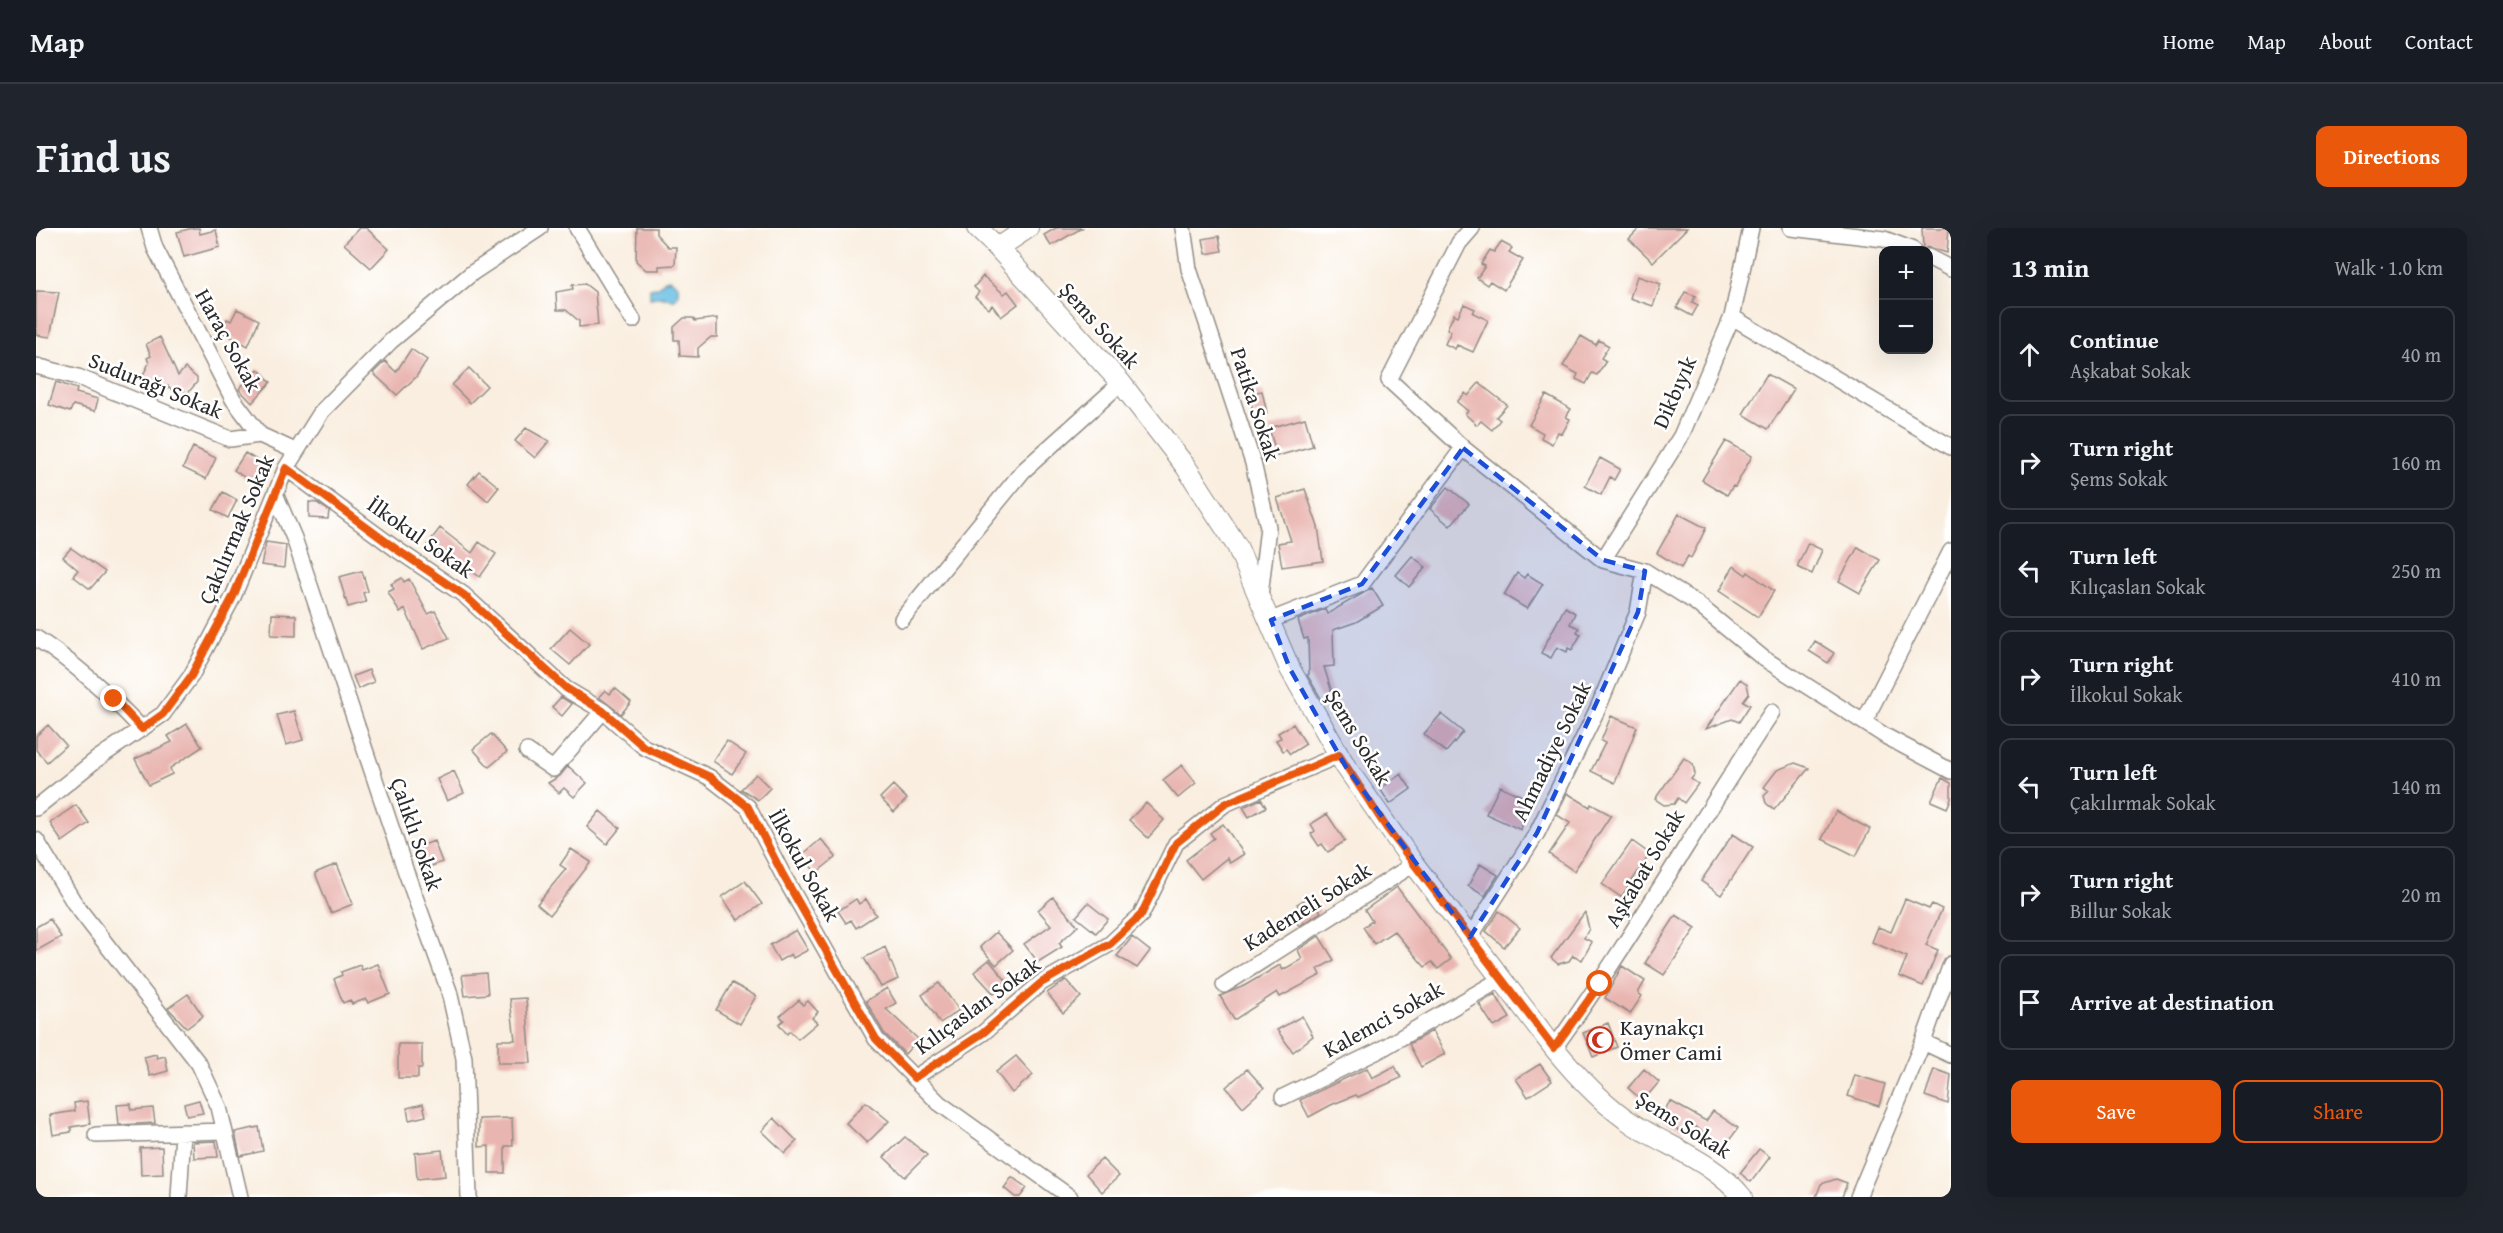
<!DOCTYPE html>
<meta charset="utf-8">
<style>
body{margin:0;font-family:"Gentium Book Plus",serif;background:#20242c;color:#f1f3f6}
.controls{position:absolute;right:18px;top:18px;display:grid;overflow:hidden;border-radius:12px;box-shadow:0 6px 24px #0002}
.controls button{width:54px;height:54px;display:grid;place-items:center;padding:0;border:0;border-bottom:2px solid #363941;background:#171b24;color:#f1f3f6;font:30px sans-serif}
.stop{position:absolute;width:18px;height:18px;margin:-14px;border:4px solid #ea580c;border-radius:50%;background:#fff}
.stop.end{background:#ea580c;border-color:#fff;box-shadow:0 2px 6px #0008}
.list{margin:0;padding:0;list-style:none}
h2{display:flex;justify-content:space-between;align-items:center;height:78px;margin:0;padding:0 24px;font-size:26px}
h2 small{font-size:20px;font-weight:400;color:#9ea1a6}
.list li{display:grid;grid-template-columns:39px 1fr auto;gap:18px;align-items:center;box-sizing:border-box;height:96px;margin:0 12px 12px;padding:0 12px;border:2px solid #363941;border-radius:12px}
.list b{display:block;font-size:22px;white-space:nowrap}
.list p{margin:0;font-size:20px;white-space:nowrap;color:#9ea1a6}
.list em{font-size:20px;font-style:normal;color:#9ea1a6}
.actions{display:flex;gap:12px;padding:18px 24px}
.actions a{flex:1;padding:14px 0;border:2px solid #ea580c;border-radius:12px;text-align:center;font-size:21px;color:#ea580c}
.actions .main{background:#ea580c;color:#fff}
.icon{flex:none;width:33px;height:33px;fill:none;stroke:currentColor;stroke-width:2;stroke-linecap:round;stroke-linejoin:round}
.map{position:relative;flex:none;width:1915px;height:969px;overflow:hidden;border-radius:12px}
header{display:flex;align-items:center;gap:36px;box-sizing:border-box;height:84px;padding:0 30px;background:#171b24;border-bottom:2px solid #363941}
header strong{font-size:28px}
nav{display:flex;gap:33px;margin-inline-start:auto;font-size:21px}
.intro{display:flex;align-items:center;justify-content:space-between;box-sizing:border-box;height:144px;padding:0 36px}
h1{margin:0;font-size:42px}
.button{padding:15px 27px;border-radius:12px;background:#ea580c;color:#fff;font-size:21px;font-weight:700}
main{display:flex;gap:36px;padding:0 36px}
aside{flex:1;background:#171b24;border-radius:12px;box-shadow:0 6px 24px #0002}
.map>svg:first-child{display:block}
.water{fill:#67bfe4;stroke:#497588;stroke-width:1.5}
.building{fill:#e9b5b0}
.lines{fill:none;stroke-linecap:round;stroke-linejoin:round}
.minor-casing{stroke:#928c85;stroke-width:18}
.tertiary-casing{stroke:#928c85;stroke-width:22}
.minor{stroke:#fff;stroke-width:15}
.tertiary{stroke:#fff;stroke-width:20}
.route{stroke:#ea580c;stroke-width:8}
.marked{fill:#1d4ed8;fill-opacity:0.2;stroke:#1d4ed8;stroke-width:4.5;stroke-dasharray:12 8;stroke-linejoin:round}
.labels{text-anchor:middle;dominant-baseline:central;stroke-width:5;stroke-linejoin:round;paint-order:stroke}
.street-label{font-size:22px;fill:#2b2b2b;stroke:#fff}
.poi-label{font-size:22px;fill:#2b2b2b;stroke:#fff;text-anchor:start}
</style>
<header>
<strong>Map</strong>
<nav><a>Home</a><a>Map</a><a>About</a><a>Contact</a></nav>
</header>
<div class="intro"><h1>Find us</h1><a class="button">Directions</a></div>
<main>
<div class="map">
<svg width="1915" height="969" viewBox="0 0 1915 969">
<rect width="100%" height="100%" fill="#fff"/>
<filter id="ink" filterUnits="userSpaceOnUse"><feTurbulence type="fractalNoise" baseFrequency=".0167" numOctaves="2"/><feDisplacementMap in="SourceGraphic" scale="12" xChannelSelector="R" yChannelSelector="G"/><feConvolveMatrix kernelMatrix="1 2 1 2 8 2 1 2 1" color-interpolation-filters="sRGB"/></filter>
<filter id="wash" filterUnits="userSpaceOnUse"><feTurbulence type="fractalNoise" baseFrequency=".008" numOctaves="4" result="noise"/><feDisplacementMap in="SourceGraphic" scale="24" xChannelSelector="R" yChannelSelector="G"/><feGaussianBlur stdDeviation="1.35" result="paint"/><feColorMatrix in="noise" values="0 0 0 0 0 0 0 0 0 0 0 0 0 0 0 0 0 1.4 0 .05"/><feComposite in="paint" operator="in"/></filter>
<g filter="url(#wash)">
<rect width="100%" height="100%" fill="#f9eedf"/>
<path class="water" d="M634 51 642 57V66L638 72 625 68 614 70V60L622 59 629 52Z"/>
<g id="blocks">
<path class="building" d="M157 0H163L164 6 180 2 184 19 148 29 141 4Z
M323 0H330L353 21 335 40 308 16Z
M601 0H620V6L632 19H640L639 37 623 38V42H610L600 33Z
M1020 0H1046L1015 18 1008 7Z
M1604 0H1651L1617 34 1593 11Z
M1886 0H1913L1911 25 1892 19 1887 21Z
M1183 8 1186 23 1170 26 1167 11Z
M1465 14 1476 20 1473 24 1487 32 1468 62 1454 53 1451 57 1441 50 1449 38 1445 36 1454 22 1458 24Z
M947 48 968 66 972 63 982 76 965 89 956 77 953 81 939 69 943 64 938 59Z
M1601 48 1625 56 1617 78 1594 70Z
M549 56 559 64 562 97 543 99V93L530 82H521L520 64 537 61 536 57Z
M0 63 23 64 14 109 0 107Z
M1649 64 1660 68 1656 74 1662 77 1656 88 1641 80Z
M1428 76 1439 81 1437 85 1452 92 1437 124 1421 117 1419 121 1409 116 1415 103 1411 101 1418 86 1422 88Z
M201 81 223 92 212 118 184 103 191 91 195 93Z
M648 90H657L659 93 681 90V109H675L662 120V129L644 128 643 112H638V99Z
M1545 108 1560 117 1563 112 1573 118 1565 130 1570 133 1561 147 1556 145 1550 156 1540 151 1542 146 1527 138Z
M124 109 142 148 149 140 161 150V154L152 165 149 164 155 178 132 158 130 162 106 149 113 135 111 130 115 128 110 116Z
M375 121 391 132 380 149 361 167 337 145 349 133 360 144Z
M433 140 451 158 434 175 416 157Z
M222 141 235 154 216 175 203 161Z
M1731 146 1758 161 1732 201 1707 186Z
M20 154 41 161 40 165 62 171 59 183 37 177 34 184 13 177Z
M1443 155 1471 177 1460 189 1464 192 1456 202 1445 193 1441 197 1429 186 1432 183 1421 174 1429 165 1432 168Z
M1226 163 1231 185 1218 188 1213 165Z
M1510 167 1535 181 1530 189 1534 191 1526 206 1522 204 1516 216 1505 210 1507 205 1493 197Z
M1269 190 1277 218 1241 228 1233 200Z
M490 200 513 213 499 230 479 213Z
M1690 213 1716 228 1699 259 1697 258 1691 267 1666 252Z
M157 219 180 230 170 251 147 240Z
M209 225 227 236 215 254 198 242Z
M1564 230 1584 241 1578 252 1574 249 1565 267 1549 258Z
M443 243 463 259 452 273 432 256Z
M1412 259 1433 276 1414 298 1394 281Z
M1269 261 1282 299 1287 333 1246 339 1242 315 1255 313 1241 270Z
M187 264 201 272 192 290 177 282Z
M273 274 281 275 293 283 292 291 273 290Z
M1643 286 1670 300 1655 330 1652 328 1645 340 1621 325Z
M404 300 436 325 443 314 460 326 444 349 413 328 410 332 391 317Z
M230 314 250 317 248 340 225 337Z
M1772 315 1786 322 1776 346 1761 339Z
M1822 319 1844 332 1824 365 1803 353Z
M35 320 69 344 54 361 37 348 42 342 27 329Z
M1376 328 1390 339 1373 359 1360 347Z
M1698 338 1710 347 1712 344 1738 363 1722 389 1683 363Z
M326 343 332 363 327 365 330 374 312 379 303 349Z
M1481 345 1488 350 1491 346 1507 356 1491 381 1468 367Z
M366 350 368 354 373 351 392 386 399 383 413 410 387 421 369 381 364 385 352 364 358 361 355 356Z
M1336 360 1347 378 1320 394 1297 402 1298 438 1288 439 1298 471 1287 474 1271 447 1273 446 1272 410 1268 411 1262 392 1289 381 1291 386Z
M1529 379 1539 385 1534 396 1543 400 1541 404 1545 406 1536 422 1532 420 1531 424 1521 419 1515 430 1505 425Z
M236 386 260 387V408L235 407Z
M534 400 553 416 534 437 515 421Z
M1779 413 1798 425 1792 435 1773 423Z
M333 442 338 454 322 461 317 448Z
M1704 451 1711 456 1713 465 1707 473 1714 477 1703 494 1696 491 1670 501Z
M579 460 595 474 585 486 563 469 569 462 574 466Z
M525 469 536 476 526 488 516 479Z
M258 483 267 512 250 517 241 487Z
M1405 486 1427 504 1410 524 1388 506Z
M1575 488 1601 499 1579 555 1555 543 1569 515 1565 513Z
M151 496 166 519 134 540 136 546 113 557 99 531 136 514 132 508Z
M1257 496 1270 516 1254 526 1250 521 1247 523 1240 512 1245 510 1242 505Z
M12 497 30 517 11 534 0 522V508Z
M455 506 471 524 453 539 437 521Z
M691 513 710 526 696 546 677 533Z
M1648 530 1657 536 1659 546 1655 551 1662 556 1648 575 1642 570 1638 576 1628 577 1619 571Z
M1759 535 1773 540 1738 582 1730 575 1728 568 1733 563 1728 559 1741 542Z
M1146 537 1160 555 1142 570 1127 552Z
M532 538 551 555 538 569 528 560 523 565 512 555 524 548Z
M418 543 428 565 411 573 401 551Z
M720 546 734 560 722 572 705 561Z
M1365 546 1375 561 1354 576 1344 561Z
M1906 550 1915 555V571L1911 580 1895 573Z
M857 557 871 571 858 584 844 570Z
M1464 558 1492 571 1485 602 1450 586Z
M1531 565 1554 579 1555 576 1575 587 1538 643 1513 626 1534 595 1521 587Z
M1225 571 1230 579 1213 589 1207 579Z
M1110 575 1128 592 1112 610 1093 592Z
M40 577 53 595 26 614 14 595Z
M564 583 584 600 571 616 551 599Z
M1800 583 1834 601 1820 628 1786 611Z
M1291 586 1309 613 1292 624 1286 616 1283 618 1275 606 1279 603 1275 596Z
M1187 596 1208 626 1194 635 1191 630 1165 651 1150 632 1178 610 1174 605Z
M1697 606 1717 619 1685 667 1665 653Z
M785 611 800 629 780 645 766 627Z
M398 613 406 634 385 642 377 621Z
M1596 613 1614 626 1585 669 1566 656Z
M535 621 555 634 514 687 501 676 530 641 524 637Z
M301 636 317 676 295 685 279 645Z
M1444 636 1462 647 1449 668 1432 658Z
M709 653 726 676 702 692 686 669Z
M1361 659 1415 731 1402 741 1396 734 1389 739 1358 703 1338 716 1327 699 1336 693 1329 682Z
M1275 668 1285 684 1263 698 1255 685 1263 680 1261 676Z
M1017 669 1042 698 1023 715 1026 719 1002 734 988 716 1015 697 1002 682Z
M820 671 823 676 830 671 840 687 820 700 815 692 810 695 802 683Z
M1869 671 1893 681 1896 676 1906 681 1890 717 1902 722 1887 758 1863 748 1871 729 1836 714 1842 699 1855 704Z
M1052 675 1072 691 1060 705 1040 689Z
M1463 683 1484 700 1468 719 1450 703Z
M1549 684 1553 701 1548 710 1556 714 1546 732 1537 727 1533 733 1522 736 1515 730Z
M1640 687 1660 700 1628 747 1609 735Z
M14 691 25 709 0 723V699Z
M760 702 772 722 757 730 755 726 743 733 734 717Z
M960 704 977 722 960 737 944 719Z
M1283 708 1298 732 1282 741 1285 747 1244 769 1241 764 1198 792 1184 768 1208 758 1244 737 1247 742 1266 731 1262 722Z
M1096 709 1114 723 1101 740 1081 728Z
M849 719 862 751 845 759 828 730Z
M953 732 972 755 958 766 938 744Z
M342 736 354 766 332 775 330 771 316 776 314 772 307 775 298 751 306 747 305 744 324 737 326 742Z
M1586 738 1609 753 1602 765 1606 768 1594 786 1569 770Z
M450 745 452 766 429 768 426 747Z
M1030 752 1045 769 1027 785 1011 765Z
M696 755 720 768 704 796 680 782Z
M903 755 923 782 904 795 886 767Z
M851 760 860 775 850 781 882 811 869 826 848 805 830 773Z
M152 766 167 788 151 800 132 780Z
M1459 766 1474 790 1458 799 1443 776Z
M490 770 495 835H462V812H479L474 771Z
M763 772 767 777 772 773 782 784 776 790 781 795 762 811 754 803 751 806 743 796 748 792 744 788Z
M1266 788 1277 808 1257 824 1241 802Z
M1572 795 1581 819 1557 829 1547 805Z
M1396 803 1409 826 1385 839 1373 816Z
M362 816H386V840H382V850H362Z
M120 826 121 830 129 828 132 843 114 848 108 829Z
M980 828 997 847 976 865 960 844Z
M1504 836 1516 853 1492 869 1480 851Z
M1359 838 1365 850 1322 869 1320 867 1295 877 1273 889 1264 872 1331 840 1336 850Z
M1211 841 1228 860 1207 879 1190 859Z
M1608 841 1623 854 1607 873 1592 860Z
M1898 841 1915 847 1912 876 1889 868Z
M1819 847 1849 856 1843 878 1812 868Z
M163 872 167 885 151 888 148 876Z
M51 873 54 896 35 899V904L17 907 14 887 39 883 38 875Z
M1634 873 1670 893 1677 883 1702 900 1689 919 1652 894 1646 904 1624 891Z
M830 874 853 893 831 915 810 895Z
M95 876V882L117 880 119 895 83 897 81 877Z
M387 876 390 888 373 892 371 880Z
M476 890 477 918H469V945H453V918L443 919V891Z
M738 890 761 913 749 925 726 903Z
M223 899 227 923 204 928 199 904Z
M869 909 891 927 869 949 848 929Z
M180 913 182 929 158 930 157 914Z
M126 919 127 946 105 947 104 920Z
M1723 921 1734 929 1715 954 1704 945Z
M406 922 409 948 381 951 379 925Z
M1066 931 1083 948 1066 964 1050 946Z
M976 949 991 960 984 969H979L968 960Z
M1800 951 1811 955 1806 969H1780L1785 956Z"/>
</g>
</g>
<g filter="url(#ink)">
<use href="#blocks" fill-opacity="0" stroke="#928c85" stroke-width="1.5"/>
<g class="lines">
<g class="minor-casing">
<path id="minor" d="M113 0 119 20 197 171 224 207 259 223
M541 0 597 92
M1147 0 1153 41 1217 235 1232 299 1224 368
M1436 0 1423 15 1353 152 1427 220 1567 332 1609 343 1660 375 1727 430 1851 509 1915 543
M1755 0 1848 11 1877 22
M1892 29 1915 41
M1696 89 1915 219
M0 138 42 149 194 211 224 207
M250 240 360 321 428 367 530 461 567 483 608 519 673 549 712 579 747 647 840 811 903 875 1034 969
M240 268 258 310 370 644 413 763 428 830 433 969
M1567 332 1645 208 1696 89 1715 0
M866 391 987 243 1085 155
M1235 392 1326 356 1427 220
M0 410C40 436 73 466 106 501
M1828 494 1915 323
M491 523 517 541 567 483
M0 580 61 531 127 486 155 448 197 369 250 240 286 183 355 113 436 45 504 0
M0 612 39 676 163 836 183 879 204 969
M1434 709 1501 605 1562 480 1602 384 1609 343
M1188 757 1378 636
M1887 814 1915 827
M1518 820C1596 712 1662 595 1736 484
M878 850 947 805 1005 755 1074 716 1105 687 1140 615 1189 576 1303 527
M1247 869 1342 823 1467 750
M60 907 188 903
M143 969 147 904
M1822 969 1887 814 1915 736"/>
</g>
<g class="tertiary-casing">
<path id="tertiary" d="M941 0 962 20 1085 155 1150 239 1201 318 1254 441 1310 539 1378 636 1518 820C1540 847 1566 876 1597 896 1633 919 1679 935 1706 969
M962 20 992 0"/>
</g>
<use href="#minor" class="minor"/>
<use href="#tertiary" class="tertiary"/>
</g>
</g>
<g class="lines" filter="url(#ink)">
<path class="route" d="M78 471 106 501 127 486 155 448 197 369 250 240 360 321 428 367 530 460 567 483 608 519 674 549 712 579 747 647 840 811 878 850 947 805 1005 755 1074 716 1105 687 1140 615 1189 576 1303 527 1350 599 1518 820 1564 756"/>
</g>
<path class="marked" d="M1427 220 1567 332 1609 343 1602 384 1501 605 1434 709 1310 539 1254 441 1235 392 1326 356Z"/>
<defs>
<g id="mosque-ring" transform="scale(1.35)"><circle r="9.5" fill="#fff" stroke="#c8321e" stroke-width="1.5"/><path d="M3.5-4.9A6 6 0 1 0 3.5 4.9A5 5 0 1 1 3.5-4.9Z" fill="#c8321e"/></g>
</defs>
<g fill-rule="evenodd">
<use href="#mosque-ring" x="1564" y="812"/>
</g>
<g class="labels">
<g class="street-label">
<text transform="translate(1064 97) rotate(48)">Şems Sokak</text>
<text transform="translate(193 112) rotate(61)">Haraç Sokak</text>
<text transform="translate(120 157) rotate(22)">Sudurağı Sokak</text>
<text transform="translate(1638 164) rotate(-66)">Dikbıyık</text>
<text transform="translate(1220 176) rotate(72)">Patika Sokak</text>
<text transform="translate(200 301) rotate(-67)">Çakılırmak Sokak</text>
<text transform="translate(385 309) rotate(35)">İlkokul Sokak</text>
<text transform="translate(1323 509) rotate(59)">Şems Sokak</text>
<text transform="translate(1515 523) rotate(-64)">Ahmadiye Sokak</text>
<text transform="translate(381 606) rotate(71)">Çalıklı Sokak</text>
<text transform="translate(769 637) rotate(61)">İlkokul Sokak</text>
<text transform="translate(1608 640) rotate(-59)">Aşkabat Sokak</text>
<text transform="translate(1271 678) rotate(-32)">Kademeli Sokak</text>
<text transform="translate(941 777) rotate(-36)">Kılıçaslan Sokak</text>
<text transform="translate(1347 791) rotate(-29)">Kalemci Sokak</text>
<text transform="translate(1648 896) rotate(32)">Şems Sokak</text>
</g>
<g class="poi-label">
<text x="1584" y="799">Kaynakçı<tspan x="1584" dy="25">Ömer Cami</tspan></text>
</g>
</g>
</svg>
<div class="controls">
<button>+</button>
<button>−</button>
</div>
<div class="stop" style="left:1564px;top:756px"></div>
<div class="stop end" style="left:78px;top:471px"></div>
</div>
<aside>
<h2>13 min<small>Walk · 1.0 km</small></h2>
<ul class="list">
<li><svg class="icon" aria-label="ahead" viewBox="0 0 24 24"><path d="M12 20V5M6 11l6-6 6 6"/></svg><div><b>Continue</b><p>Aşkabat Sokak</p></div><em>40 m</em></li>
<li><svg class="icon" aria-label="right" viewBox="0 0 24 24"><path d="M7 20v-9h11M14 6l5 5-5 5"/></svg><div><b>Turn right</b><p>Şems Sokak</p></div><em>160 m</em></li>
<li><svg class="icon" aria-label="left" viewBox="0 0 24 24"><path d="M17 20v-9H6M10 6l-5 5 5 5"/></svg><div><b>Turn left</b><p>Kılıçaslan Sokak</p></div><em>250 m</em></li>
<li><svg class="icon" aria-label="right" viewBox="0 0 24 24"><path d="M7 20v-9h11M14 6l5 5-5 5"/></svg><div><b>Turn right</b><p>İlkokul Sokak</p></div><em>410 m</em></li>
<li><svg class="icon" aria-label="left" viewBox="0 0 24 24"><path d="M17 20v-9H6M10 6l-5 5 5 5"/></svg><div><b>Turn left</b><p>Çakılırmak Sokak</p></div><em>140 m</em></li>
<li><svg class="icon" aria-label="right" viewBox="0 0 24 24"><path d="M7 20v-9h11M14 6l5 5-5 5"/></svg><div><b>Turn right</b><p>Billur Sokak</p></div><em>20 m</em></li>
<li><svg class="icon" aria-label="arrive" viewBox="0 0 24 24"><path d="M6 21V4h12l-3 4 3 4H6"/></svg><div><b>Arrive at destination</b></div></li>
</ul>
<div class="actions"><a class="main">Save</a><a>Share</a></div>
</aside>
</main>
